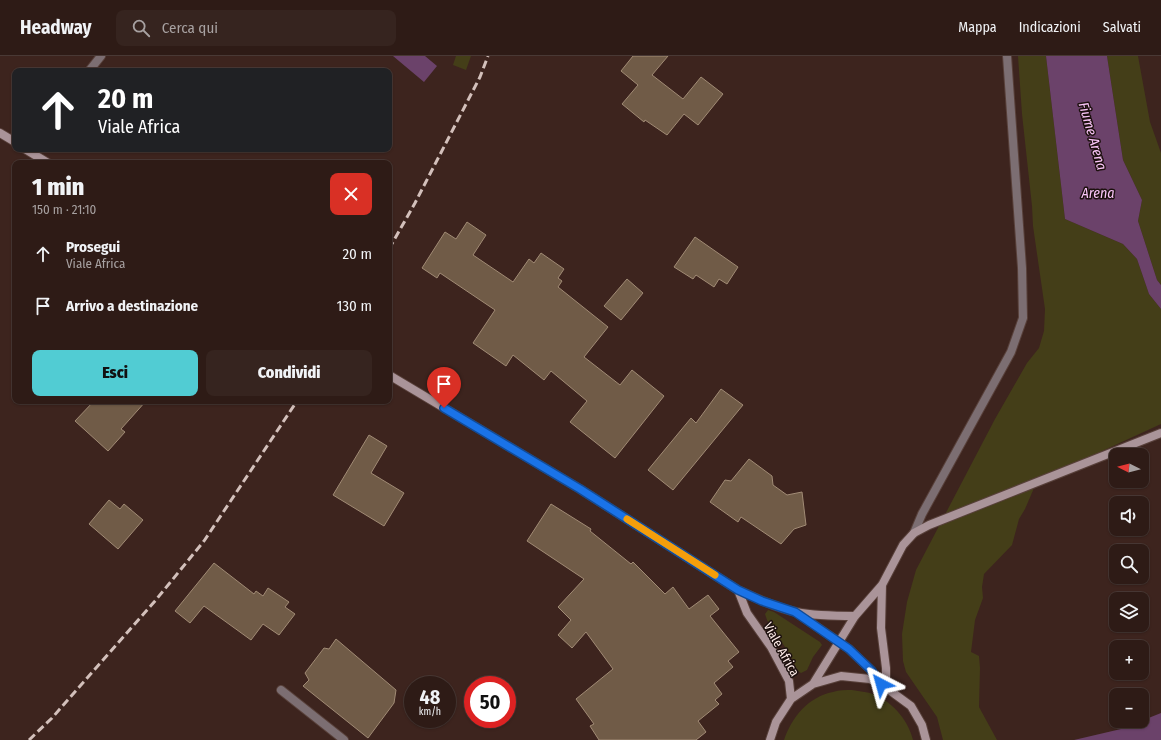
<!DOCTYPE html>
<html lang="it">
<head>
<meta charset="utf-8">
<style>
  :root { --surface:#2e1b16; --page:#36241f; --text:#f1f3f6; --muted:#a7a1a1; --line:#493935; --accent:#51ccd3 }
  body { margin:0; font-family:"Fira Sans Condensed",sans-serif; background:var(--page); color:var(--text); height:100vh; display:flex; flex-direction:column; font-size:15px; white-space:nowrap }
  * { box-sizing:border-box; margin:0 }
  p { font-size:13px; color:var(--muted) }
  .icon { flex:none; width:22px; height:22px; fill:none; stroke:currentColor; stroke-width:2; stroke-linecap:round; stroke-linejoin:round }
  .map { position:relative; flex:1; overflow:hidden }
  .drawer { position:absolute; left:12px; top:104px; width:380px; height:244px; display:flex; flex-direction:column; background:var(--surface); border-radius:8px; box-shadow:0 1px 3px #0004,0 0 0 1px var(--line) }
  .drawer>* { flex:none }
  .banner { position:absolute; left:12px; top:12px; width:380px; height:84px; border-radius:8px; box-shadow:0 1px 3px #0004,0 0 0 1px var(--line); background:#202124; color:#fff; overflow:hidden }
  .needle { width:26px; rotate:276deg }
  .controls { position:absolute; left:1109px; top:392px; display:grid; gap:8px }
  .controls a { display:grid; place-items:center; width:40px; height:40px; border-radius:8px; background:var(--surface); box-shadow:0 1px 3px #0004,0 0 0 1px var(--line); font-size:20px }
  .speed { position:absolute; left:404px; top:620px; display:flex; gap:8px; font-size:20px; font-weight:700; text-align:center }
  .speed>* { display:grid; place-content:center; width:52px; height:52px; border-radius:50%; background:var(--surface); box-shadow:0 1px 3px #0004,0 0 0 1px var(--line); line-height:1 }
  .speed small { font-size:10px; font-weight:400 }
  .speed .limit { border:6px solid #d22; background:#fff; color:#111 }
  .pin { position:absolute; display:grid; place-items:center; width:34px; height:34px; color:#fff; margin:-41px -17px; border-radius:50% 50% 50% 0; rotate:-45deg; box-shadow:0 0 4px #0007 }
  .pin .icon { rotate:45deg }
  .me { position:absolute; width:44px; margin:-22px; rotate:321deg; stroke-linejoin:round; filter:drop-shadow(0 0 3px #0008) }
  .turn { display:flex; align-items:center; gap:14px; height:84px; padding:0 20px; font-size:18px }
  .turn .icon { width:52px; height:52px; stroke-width:2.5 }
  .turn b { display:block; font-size:28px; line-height:34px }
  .round { display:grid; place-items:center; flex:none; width:42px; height:42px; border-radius:8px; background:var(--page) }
  .headline { display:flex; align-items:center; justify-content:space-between; height:68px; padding:0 20px }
  h1 { font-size:24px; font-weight:800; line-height:30px }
  .primary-button { display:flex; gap:8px; margin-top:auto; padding:8px 20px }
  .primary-button a { flex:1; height:46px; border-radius:8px; background:var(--accent); color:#111; font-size:16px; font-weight:800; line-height:46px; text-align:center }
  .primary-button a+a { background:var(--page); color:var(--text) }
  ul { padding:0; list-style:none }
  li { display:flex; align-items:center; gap:12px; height:52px; padding:0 20px }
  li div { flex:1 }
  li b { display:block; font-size:15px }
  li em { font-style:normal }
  header { display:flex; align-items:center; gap:24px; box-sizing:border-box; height:56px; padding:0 20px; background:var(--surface); border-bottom:1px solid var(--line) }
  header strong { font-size:19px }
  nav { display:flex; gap:22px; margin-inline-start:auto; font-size:14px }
  .search { width:280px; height:36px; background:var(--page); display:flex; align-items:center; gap:10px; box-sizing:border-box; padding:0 14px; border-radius:8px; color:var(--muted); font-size:15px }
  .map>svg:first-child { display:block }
</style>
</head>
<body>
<header>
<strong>Headway</strong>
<div class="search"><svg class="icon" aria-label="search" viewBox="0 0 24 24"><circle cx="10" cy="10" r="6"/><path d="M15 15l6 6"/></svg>Cerca qui</div>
<nav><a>Mappa</a><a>Indicazioni</a><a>Salvati</a></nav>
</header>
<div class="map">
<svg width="1161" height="684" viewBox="0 0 1161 684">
  <rect width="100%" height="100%" fill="#3d241e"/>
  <path fill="#443e18" d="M 456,0 L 471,0 L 466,14 L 453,9 Z
    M 1018,0 L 1046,0 L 1065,163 L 1123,188 L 1137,203 L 1149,238 L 1161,253 L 1161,368 L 1037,425 L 1025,453 L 1019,463 L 1012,489 L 984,518 L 982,531 L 983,542 L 975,564 L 971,596 L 979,600 L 980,612 L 979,651 L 997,684 L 943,684 L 937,661 L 906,616 L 903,605 L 902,578 L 907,546 L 916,514 L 995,363 L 1027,307 L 1039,292 L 1044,275 L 1045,253 L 1033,170 L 1032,150 L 1022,58 Z
    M 1107,0 L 1138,0 L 1150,66 L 1161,97 L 1161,229 L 1157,224 L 1138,165 L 1142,144 L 1123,104 Z
    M 768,554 L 774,556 L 820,586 L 822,589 L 813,601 L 807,614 L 801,617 C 796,614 794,606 791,601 C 784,586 769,574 765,558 Z
    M 852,634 C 858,635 865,636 870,637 C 891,644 908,663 913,684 L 784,684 C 792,661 808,641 833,636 C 839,634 846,634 852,634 Z"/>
  <path fill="#6b426a" d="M 393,0 L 425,0 L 437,10 L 424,26 Z
    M 1046,0 L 1107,0 L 1123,104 L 1142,144 L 1138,165 L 1157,224 L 1161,229 L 1161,253 L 1149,238 L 1137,203 L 1123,188 L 1065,163 Z
    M 1161,657 L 1161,684 L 1074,684 L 1121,673 Z"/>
  <path fill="#705b47" stroke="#a18b75" d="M 633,0 L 668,0 L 652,19 L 683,43 L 701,21 L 723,38 L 698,69 L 684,58 L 667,79 L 645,64 L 644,66 L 622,48 L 638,29 L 621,15 Z
    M 467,166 L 486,179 L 473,199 L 513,226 L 529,203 L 534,207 L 541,197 L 564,213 L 558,222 L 562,225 L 558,231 L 608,271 L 584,301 L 620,329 L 632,314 L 664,340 L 615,402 L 570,366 L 587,345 L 551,315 L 544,324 L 513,299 L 506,310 L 473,287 L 495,254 L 440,217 L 437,222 L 422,212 L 445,176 L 456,183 Z
    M 695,181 L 738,211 L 727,228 L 719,223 L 714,231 L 696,219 L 693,223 L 674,211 Z
    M 627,223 L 643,237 L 621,264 L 604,250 Z
    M 721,333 L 743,349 L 673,434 L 648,414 L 691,362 L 696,367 Z
    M 94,345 L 146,345 L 121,373 L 125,376 L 108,395 L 75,365 Z
    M 369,379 L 387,390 L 371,417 L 404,437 L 384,470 L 333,439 Z
    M 749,403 L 772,420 L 773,429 L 787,439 L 802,436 L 806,469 L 794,473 L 781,488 L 741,461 L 738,466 L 710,446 L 725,424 L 731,425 Z
    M 109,444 L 120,453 L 124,448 L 143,464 L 118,493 L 89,468 Z
    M 551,448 L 591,473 L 590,475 L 631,508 L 633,506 L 665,538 L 673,531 L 689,553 L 708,539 L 719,553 L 710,560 L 739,596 L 728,605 L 733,611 L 714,627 L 722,638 L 715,644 L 719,648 L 698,665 L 706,676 L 696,684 L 599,684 L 590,670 L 594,668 L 576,643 L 613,613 L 586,576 L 572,592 L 558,579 L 571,564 L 558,551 L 584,523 L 527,485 Z
    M 214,507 L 254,538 L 256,535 L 263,540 L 268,532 L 289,546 L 285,551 L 295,558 L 279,579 L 263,568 L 251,584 L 204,550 L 190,567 L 175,555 Z
    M 336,583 L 396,634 L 394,647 L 368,682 L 303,630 L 309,624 L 305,617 L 324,592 L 329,593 Z"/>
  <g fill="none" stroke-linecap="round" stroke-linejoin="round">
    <defs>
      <path id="minor" d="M 89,15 L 101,0
        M 914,477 L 922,458 L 1011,296 L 1023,262 L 1022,212 L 1007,0
        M 281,634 L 344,684"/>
      <path id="secondary" d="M 0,77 L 15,86
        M 25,93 L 48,107
        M 389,319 L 580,433 L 738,534 C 756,542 776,552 796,556 C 816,560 836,560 855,560
        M 882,529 L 881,572 L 886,612 L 886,631
        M 738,534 L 747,557 L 771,591 L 789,625 L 791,643
        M 797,557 L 849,593 L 871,614 L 881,627
        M 813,628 L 855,560 L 882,529 L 903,489 L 914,477 L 929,469 L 1161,377
        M 770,684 L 776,666 L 791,643 L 813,628 L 841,620 L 870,623 L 881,628 L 911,650 L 922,669 L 926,684"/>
    </defs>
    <use href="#minor" stroke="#58403a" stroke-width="10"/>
    <use href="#secondary" stroke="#58403a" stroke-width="10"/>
    <use href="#minor" stroke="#7c6e72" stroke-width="8"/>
    <use href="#secondary" stroke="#aa9499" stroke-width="8"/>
    <path stroke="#d3c0bb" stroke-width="3" stroke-dasharray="8 4" stroke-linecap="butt" d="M 389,193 L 415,147 L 480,21 L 488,0
      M 29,684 L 52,662 L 155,545 L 204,485 L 297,345"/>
  </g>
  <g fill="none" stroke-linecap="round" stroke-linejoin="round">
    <defs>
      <path id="route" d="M 444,352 L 580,433 L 738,534 L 762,545 L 795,556 L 849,593 L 871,614 L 881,628"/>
    </defs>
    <use href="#route" stroke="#114b97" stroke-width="10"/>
    <use href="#route" stroke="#1a73e8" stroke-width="7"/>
    <path stroke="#f59e0b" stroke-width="7" d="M 627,463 L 715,519"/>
  </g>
  <g text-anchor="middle" stroke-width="3" stroke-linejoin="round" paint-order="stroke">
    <g font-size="13" fill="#feece8" stroke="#1c100e">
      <text transform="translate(782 593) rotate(61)" y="5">Viale Africa</text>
    </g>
    <g font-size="14" font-style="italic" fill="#fbc6f9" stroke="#1c100e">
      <text transform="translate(1093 80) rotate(74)" y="5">Fiume Arena</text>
      <text x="1098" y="142">Arena</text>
    </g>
  </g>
</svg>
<div class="controls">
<a><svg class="needle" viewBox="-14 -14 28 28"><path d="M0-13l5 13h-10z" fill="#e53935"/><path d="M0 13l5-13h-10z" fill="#a7a1a1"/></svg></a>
<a><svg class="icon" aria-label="sound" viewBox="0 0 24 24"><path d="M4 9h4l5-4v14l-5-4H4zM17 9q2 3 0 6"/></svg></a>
<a><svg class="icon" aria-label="search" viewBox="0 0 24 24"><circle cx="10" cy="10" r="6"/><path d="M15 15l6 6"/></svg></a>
<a><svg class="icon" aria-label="layers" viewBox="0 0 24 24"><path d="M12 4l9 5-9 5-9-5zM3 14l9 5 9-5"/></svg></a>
<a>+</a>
<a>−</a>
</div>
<div class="speed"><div>48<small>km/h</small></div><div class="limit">50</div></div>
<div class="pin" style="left:444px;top:352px;background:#d93025"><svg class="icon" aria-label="arrive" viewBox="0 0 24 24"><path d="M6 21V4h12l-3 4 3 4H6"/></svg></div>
<svg class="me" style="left:881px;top:628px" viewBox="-20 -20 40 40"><path d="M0-17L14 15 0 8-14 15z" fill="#1a73e8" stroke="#fff" stroke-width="4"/></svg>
<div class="banner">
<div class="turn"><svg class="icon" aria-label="ahead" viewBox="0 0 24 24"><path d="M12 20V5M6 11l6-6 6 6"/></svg><div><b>20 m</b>Viale Africa</div></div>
</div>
<section class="drawer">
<div class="headline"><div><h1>1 min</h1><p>150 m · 21:10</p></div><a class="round" style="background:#d93025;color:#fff"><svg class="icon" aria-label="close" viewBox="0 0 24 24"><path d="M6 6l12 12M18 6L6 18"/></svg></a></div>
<ul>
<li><svg class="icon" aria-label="ahead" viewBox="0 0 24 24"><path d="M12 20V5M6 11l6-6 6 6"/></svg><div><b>Prosegui</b><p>Viale Africa</p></div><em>20 m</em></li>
<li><svg class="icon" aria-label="arrive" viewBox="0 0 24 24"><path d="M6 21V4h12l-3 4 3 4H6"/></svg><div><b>Arrivo a destinazione</b></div><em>130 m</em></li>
</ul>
<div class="primary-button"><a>Esci</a><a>Condividi</a></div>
</section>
</div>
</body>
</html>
